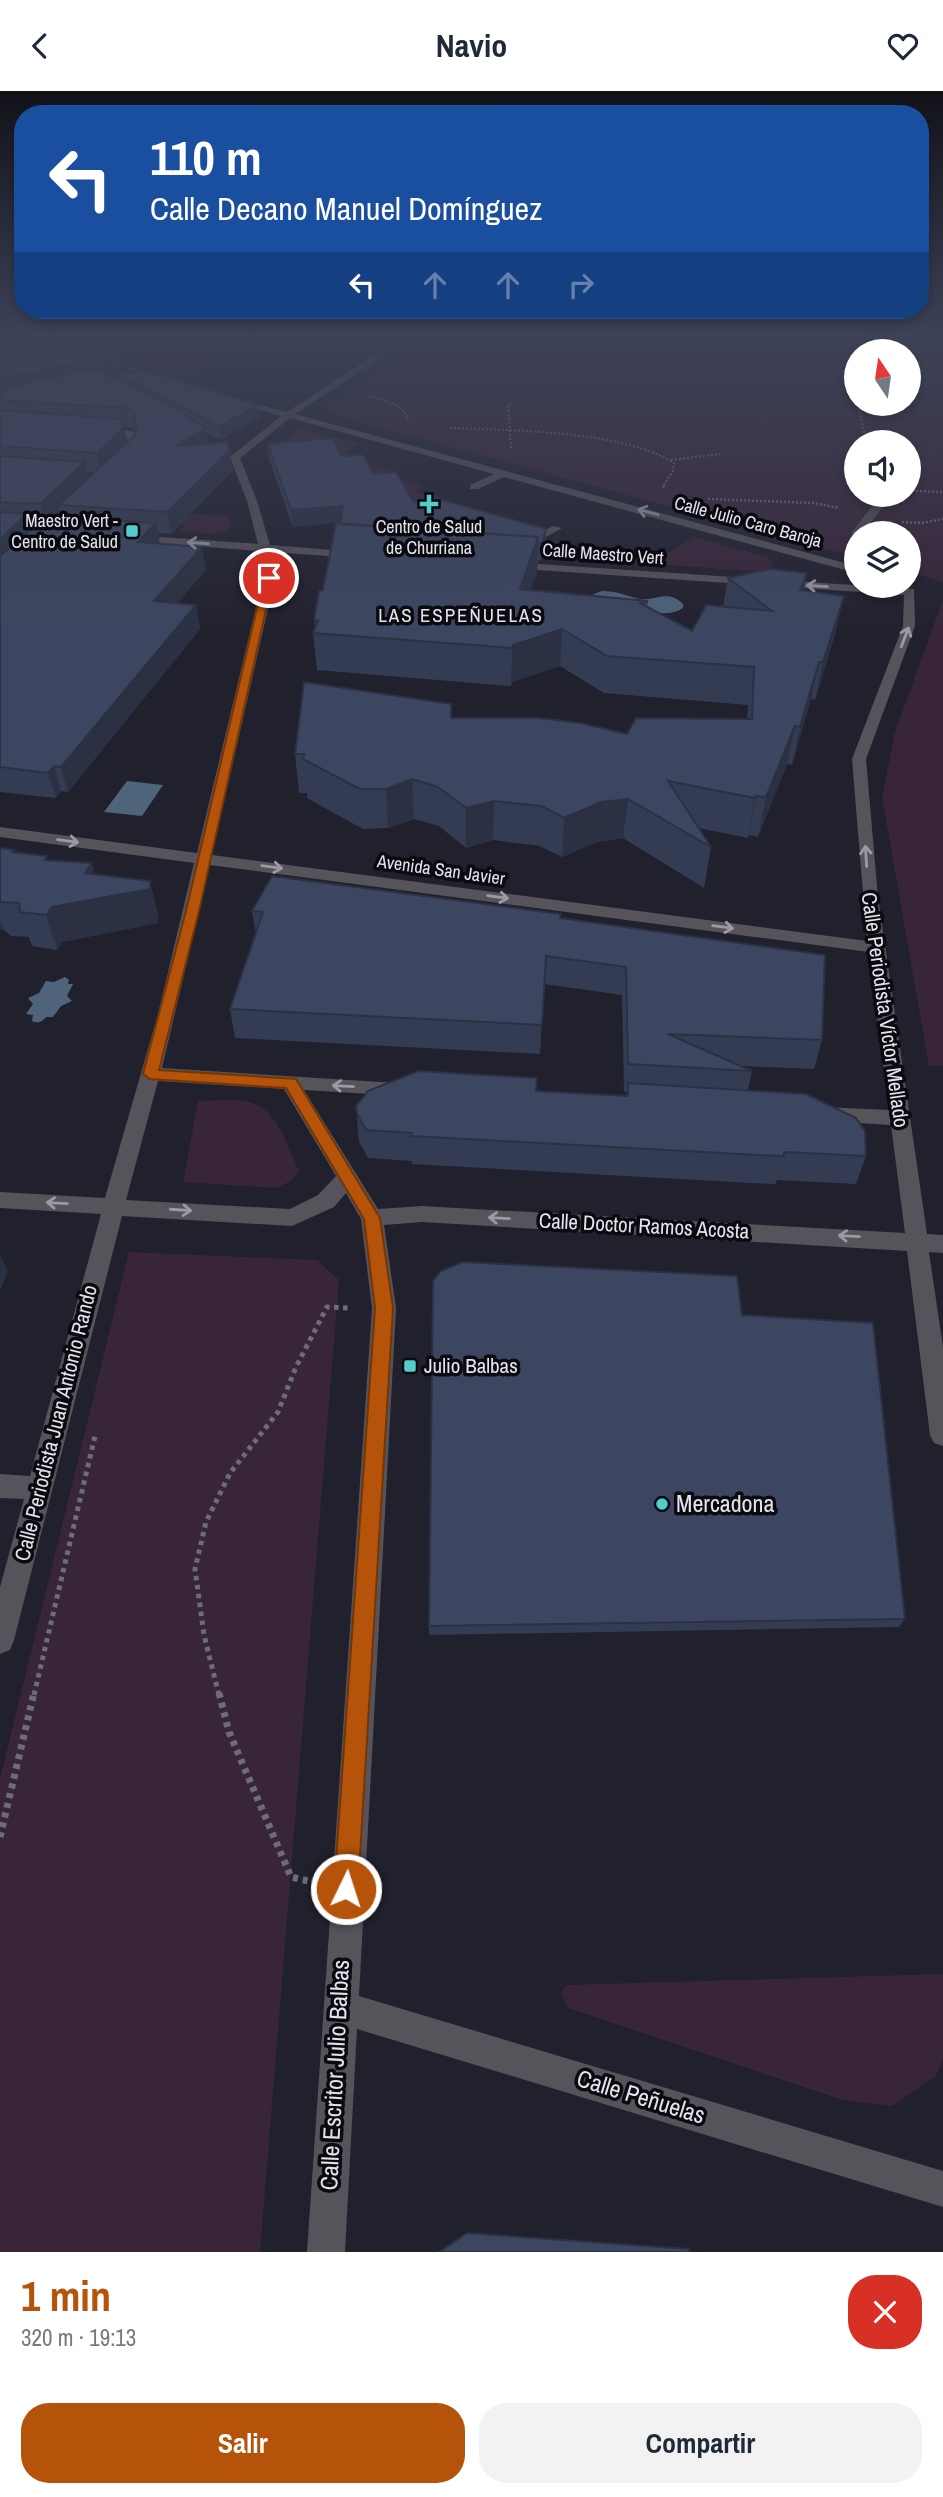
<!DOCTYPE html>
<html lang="es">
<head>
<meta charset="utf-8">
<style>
  :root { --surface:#fff; --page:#f2f2f3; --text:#1f2937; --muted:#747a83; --accent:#b45309 }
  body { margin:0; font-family:"Archivo Narrow",sans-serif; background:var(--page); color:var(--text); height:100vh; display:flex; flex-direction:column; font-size:26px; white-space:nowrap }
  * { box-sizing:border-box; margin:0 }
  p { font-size:23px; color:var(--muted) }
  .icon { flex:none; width:38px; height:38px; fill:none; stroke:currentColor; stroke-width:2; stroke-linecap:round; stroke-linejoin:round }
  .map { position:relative; height:2161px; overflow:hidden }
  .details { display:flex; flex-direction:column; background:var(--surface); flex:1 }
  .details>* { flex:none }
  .hud { position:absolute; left:14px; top:14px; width:915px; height:214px; border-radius:28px; box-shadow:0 4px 10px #0003; background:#1a4fa0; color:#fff; overflow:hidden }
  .needle { width:46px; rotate:347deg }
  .controls { position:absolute; left:844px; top:248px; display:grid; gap:14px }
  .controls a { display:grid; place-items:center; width:77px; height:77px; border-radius:50%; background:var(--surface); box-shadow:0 4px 10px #0003; font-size:35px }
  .pin { position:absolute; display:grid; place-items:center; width:60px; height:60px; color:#fff; margin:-30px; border:4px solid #fff; border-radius:50%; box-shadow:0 2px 7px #0007 }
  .me { position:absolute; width:77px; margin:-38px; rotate:4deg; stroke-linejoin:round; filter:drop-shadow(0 0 5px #0008) }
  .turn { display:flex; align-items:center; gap:24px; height:147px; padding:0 21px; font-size:32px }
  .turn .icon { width:91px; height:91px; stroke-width:2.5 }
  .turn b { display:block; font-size:49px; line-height:60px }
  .lanes { display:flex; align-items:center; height:66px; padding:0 21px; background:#0003; justify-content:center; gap:35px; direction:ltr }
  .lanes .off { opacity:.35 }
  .round { display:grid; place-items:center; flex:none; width:74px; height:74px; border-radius:28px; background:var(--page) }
  .head { display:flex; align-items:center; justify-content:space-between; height:119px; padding:0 21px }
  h1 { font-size:42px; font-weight:700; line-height:52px; color:var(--accent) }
  .primary-button { display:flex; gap:14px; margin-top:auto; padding:14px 21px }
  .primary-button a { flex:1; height:80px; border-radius:28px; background:var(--accent); color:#fff; font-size:28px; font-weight:700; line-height:80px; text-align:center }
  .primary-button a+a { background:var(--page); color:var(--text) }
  header { display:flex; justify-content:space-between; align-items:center; height:91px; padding:0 21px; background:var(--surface); font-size:32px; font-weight:700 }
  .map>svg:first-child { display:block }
</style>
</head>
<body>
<header><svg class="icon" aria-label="back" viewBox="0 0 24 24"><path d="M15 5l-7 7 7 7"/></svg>Navio<svg class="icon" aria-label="heart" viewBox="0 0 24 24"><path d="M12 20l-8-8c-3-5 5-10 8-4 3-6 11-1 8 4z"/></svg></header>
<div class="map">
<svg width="943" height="2161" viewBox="0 0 943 2161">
  <rect width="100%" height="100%" fill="#21202d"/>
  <path fill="#392538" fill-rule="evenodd" d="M 206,244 L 281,245 L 262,247 L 181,289 L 137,277 L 133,257 L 147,250 Z
    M 437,244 L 943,244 L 943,491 L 908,480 L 908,443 L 856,443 L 856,466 L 329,323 L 328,314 L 390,277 ZM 856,261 L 908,261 L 908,313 L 856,313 ZM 856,352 L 908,352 L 908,404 L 856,404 Z
    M 300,338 L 361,353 L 347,359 L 350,368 L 389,379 L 382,383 L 424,395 L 414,400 L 443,409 L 431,414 L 343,422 L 334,363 L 269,368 L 273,357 Z
    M 157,421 L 229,425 L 231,436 C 218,447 196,441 180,440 L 185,433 L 160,431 Z
    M 694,446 L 767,466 L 773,475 L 769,479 L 757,480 L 531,465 L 546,456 L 540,453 L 551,448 L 608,466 L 618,460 C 658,471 660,467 694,446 Z
    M 943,509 L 943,975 L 929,975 L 882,706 L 895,641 Z
    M 198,1010 C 214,1010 232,1008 248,1011 C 277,1016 288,1056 299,1080 L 291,1090 L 276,1097 L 183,1091 Z
    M 129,1161 L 317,1169 L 339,1189 L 260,2161 L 0,2161 L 0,1688 Z
    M 943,1883 L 943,1969 L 935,1986 L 892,2015 L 843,2009 L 568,1917 L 561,1903 L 567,1894 Z"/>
  <path fill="#4e647b" d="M 602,500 C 618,500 626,505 640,508 C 657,510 667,498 683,513 L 683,517 C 662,532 612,511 589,505 Z
    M 127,690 L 163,694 L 142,725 L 104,721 Z
    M 65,886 L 69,889 L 68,893 L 73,893 L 67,905 L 72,910 L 61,915 L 53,926 L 46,926 C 42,931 38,933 32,930 L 33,924 L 26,923 L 33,913 L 28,907 L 39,902 L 46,890 L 54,891 Z"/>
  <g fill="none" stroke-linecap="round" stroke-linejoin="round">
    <path stroke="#6d6d78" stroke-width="2" stroke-dasharray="2 2" stroke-linecap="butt" d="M 115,273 L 150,283
      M 369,305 L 399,315 L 409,327
      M 861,313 L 859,319 L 867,352
      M 450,337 C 509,339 625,340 674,372 L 673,380 L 663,395
      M 511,357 L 508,314 L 513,312
      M 671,369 L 720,363"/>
    <path stroke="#6d6d78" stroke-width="2.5" stroke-dasharray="2 2" stroke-linecap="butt" d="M 663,397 L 664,394
      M 916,400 L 943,401
      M 708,408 L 814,412 L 839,417
      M 902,431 L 922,432 L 943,428
      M 908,450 L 908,470"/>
    <path stroke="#6d6d78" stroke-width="5" stroke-dasharray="4.5 4.5" stroke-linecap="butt" d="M 34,1604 L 95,1345
      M 219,1604 L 204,1544 L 195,1478 L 206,1431 L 230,1382 L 278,1321 L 296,1276 L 327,1216 L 348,1217"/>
    <path stroke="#6d6d78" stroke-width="7" stroke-dasharray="5 5" stroke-linecap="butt" d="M 219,1602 L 229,1641 L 291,1786 L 308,1790
      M 0,1746 L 34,1602"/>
    <path fill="#56535a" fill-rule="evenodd" d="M 405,244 L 415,244 L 295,323 L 856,475 L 856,482 L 504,386 L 478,398 L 470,398 L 470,394 L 494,383 L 290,327 L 240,367 L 257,410 L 270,454 L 357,461 L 363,464 L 357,467 L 271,461 L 275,487 L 212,764 L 867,850 L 852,668 L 903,535 L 904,504 L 508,477 L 502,474 L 508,471 L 914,498 L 915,535 L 866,668 L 878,806 L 927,1143 L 943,1144 L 943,1162 L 929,1161 L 943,1256 L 943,1355 L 934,1352 L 930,1344 L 907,1160 L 422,1131 L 384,1134 L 396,1217 L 359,1905 L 943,2080 L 943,2116 L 357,1938 L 345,2161 L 307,2161 L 372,1217 L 361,1128 L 346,1102 L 334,1116 L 292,1135 L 122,1125 L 14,1549 L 10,1559 L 0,1563 L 0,1496 L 24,1408 L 0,1407 L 0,1383 L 30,1385 L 101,1123 L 0,1117 L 0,1101 L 105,1107 L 158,923 L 194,772 L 0,746 L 0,736 L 197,762 L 263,487 L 259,460 L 131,450 L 125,447 L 131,444 L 258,453 L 247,410 L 230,366 L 281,325 L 227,310 L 227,306 L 287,321 ZM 210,774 L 869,861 L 889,1019 L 822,1016 L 815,1018 L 812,1023 L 815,1028 L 822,1030 L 891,1034 L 905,1142 L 422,1115 L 378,1118 L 304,999 L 405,1005 L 412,1003 L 415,998 L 412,993 L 162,977 ZM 158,990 L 284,998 L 336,1085 L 318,1104 L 290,1118 L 126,1109 Z
      M 98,337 L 133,340 L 141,358 L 127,372 L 121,372 L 121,368 L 131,358 L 126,345 L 95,342 L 95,338 Z
      M 881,404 L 892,404 L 862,443 L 852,445 L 852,441 Z
      M 553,435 L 562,437 L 539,450 L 529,448 Z"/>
  </g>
  <path fill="#343c53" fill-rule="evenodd" d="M 0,244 L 175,244 L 109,263 L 120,282 L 259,327 L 221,349 L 207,342 L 208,352 L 233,379 L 171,443 L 158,442 L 160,453 L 206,479 L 177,512 L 196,514 L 200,538 L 68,701 L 61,700 L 56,707 L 0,701 ZM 110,284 L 118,284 L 119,289 ZM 124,336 L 130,336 L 137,341 L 127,351 ZM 88,381 L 94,382 L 89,387 ZM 60,420 L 62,426 L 55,425 Z
    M 268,353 L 341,365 L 373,383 L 414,412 L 546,438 L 546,455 L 541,469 L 538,469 L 537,481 L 531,499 L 648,510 L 647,516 L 692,540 L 723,516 L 728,487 L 803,500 L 836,540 L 815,609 L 811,608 L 792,674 L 787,673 L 758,746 L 749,744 L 748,747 L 699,737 L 711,756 L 704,797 L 623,747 L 597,751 L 562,766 L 540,755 L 493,749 L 466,757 L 439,735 L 414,728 L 388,737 L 363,738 L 307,707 L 307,702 L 299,702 L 295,663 L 451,627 L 627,643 L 747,628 L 748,614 L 604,602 L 560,575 L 512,591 L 511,595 L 317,579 L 313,542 L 315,537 L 314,528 L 323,499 L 340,431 L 293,436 L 269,368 Z
    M 0,757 L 48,769 L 95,784 L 158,824 L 158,832 L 62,851 L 57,859 L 32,855 L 29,846 L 11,845 L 3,838 L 0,839 Z
    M 252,820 L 560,827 L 822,949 L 814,978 L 741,975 L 752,980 L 748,999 L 866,1065 L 856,1093 L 777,1089 L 776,1093 L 751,1092 L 412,1073 L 412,1070 L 368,1067 L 359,1051 L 356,1015 L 536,1000 L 626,1005 L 627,1001 L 624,1001 L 622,904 L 544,893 L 540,963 L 235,947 L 230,918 L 256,843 Z
    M 742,1224 L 905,1528 L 899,1536 L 429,1544 L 429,1535 Z"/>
  <path fill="#2b3143" d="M 108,244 L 175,244 L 96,266 L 75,253 Z
    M 117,265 L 120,283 L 117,282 L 118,284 L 101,285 L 98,267 Z
    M 80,271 L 84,289 L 0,309 L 0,290 L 4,287 Z
    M 257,314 L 259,327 L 221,349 L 219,336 Z
    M 124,336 L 128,356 L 101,382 L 97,362 Z
    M 206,337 L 209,357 L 175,355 Z
    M 230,359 L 233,379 L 171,443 L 167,421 Z
    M 85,371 L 90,392 L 59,414 L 60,420 L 45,434 L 40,413 Z
    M 343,415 L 344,431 L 293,436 L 291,419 Z
    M 27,423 L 33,445 L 0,476 L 0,448 Z
    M 156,432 L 160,455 L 138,451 Z
    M 546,438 L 546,455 L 541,469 L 542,452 Z
    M 538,446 L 537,481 L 519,533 L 520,498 Z
    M 202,456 L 206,479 L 158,534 L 154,510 Z
    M 807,482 L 800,517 L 800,499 Z
    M 844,505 L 836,540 L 815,609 L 823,571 Z
    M 196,514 L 200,538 L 68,701 L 61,676 Z
    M 562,538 L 560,575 L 512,591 L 511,595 L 512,557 L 513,554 Z
    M 819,571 L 811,608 L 792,674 L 800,636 Z
    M 795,635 L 787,673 L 758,746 L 766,706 Z
    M 54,675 L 61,700 L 56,707 L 48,682 Z
    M 412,688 L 414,728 L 388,737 L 386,698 Z
    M 756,705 L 749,744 L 748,747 L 755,707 Z
    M 628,708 L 623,747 L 597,751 L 562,766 L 564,727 L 601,711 Z
    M 494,710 L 493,749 L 466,757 L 466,717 Z
    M 92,772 L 101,806 L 150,790 L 158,824 L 158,832 L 62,851 L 57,859 L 46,824 L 52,816 L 85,782 Z
    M 0,828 L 3,838 L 0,839 Z
    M 0,1164 L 8,1180 L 0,1200 Z"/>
  <path fill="#3d4660" stroke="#2b3143" stroke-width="2" d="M 0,244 L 20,244 L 80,271 L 4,287 L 0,290 Z
    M 44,244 L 108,244 L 75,253 L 117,265 L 98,267 Z
    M 95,277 L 172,316 L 206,337 L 175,355 L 227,351 L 230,359 L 167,421 L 59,414 L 137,342 L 134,322 L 127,317 L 0,309 L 0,301 L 12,295 Z
    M 117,282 L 158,283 L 257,314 L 219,336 Z
    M 0,319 L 120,328 L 124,336 L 97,362 L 0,355 Z
    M 333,347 L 341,365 L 363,364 L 373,383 L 396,381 L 414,412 L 428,405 L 546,438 L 542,452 L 538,452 L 538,446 L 340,433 L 343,415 L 291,419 L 268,353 Z
    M 0,365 L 85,371 L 40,413 L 0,411 Z
    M 0,421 L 27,423 L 0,448 Z
    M 47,425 L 156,432 L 138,451 L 202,456 L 154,510 L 196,514 L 61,676 L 54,675 L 48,682 L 0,676 L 0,465 Z
    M 336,432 L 538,446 L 520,498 L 648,510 L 640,512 L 692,540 L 706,514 L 772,520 L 728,487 L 770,478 L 807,482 L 800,499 L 844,505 L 823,571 L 819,571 L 800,636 L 795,635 L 766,706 L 756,705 L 755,707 L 668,690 L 711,756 L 628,708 L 601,711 L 564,727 L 542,715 L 494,710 L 466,717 L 438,696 L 412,688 L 386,698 L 360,698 L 303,668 L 304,663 L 295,663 L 304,591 L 451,613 L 451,627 L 539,627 L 581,632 L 627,643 L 636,627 L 752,628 L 754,576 L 607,565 L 562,538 L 513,554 L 512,557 L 313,542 L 318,530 L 314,528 L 319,500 L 323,499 Z
    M 0,757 L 14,759 L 12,761 L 47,765 L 45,769 L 92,772 L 85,782 L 150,790 L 150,798 L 52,816 L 46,824 L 20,821 L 19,812 L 0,811 Z
    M 272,785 L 561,823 L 560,827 L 825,864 L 822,949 L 668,943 L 752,980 L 628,973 L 626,876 L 546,865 L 542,934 L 230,918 L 263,821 L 252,820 Z
    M 418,980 L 537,987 L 536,1000 L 628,1005 L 628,992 L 806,1003 L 856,1027 L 865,1040 L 866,1065 L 784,1061 L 784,1065 L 758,1064 L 411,1045 L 412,1042 L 366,1039 L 357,1023 L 356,1015 L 368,1000 Z
    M 463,1171 L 737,1185 L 742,1224 L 873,1232 L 905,1528 L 429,1535 L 433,1190 L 441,1180 Z
    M 467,2142 L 689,2158 L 689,2161 L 439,2161 Z"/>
  <defs><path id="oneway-shaft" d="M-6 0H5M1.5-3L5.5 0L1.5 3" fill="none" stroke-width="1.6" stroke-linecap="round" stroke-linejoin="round" transform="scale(1.75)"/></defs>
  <g stroke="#9c9ba3">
    <use href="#oneway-shaft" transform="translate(648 421) rotate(-165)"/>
    <use href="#oneway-shaft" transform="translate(198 452) rotate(-176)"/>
    <use href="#oneway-shaft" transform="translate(817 495) rotate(-176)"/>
    <use href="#oneway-shaft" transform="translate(905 546) rotate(-69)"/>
    <use href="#oneway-shaft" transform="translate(68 750) rotate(7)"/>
    <use href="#oneway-shaft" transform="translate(866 765) rotate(-94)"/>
    <use href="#oneway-shaft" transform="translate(272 776) rotate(8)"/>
    <use href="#oneway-shaft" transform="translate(498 806) rotate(8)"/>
    <use href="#oneway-shaft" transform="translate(723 836) rotate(8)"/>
    <use href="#oneway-shaft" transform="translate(343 995) rotate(-177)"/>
    <use href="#oneway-shaft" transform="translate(57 1112) rotate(-177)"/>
    <use href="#oneway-shaft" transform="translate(181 1119) rotate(4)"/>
    <use href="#oneway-shaft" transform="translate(499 1127) rotate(-177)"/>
    <use href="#oneway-shaft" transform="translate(849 1145) rotate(-177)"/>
  </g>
  <linearGradient id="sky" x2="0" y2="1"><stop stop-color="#121219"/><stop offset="0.45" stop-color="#3d4257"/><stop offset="1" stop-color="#3d4257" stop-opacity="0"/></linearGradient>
  <rect width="943" height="547" fill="url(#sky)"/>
  <path fill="#b45309" stroke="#753606" stroke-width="2" d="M 269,485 L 273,487 L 199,820 L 159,979 L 296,988 L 380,1127 L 393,1217 L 358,1798 L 355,1807 L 346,1810 L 337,1807 L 334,1798 L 375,1217 L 364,1128 L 286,997 L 150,988 L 143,983 L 186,820 L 264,487 Z"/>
  <g fill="#53cdc9" stroke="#0b0a10" stroke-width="2.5">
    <path d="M425.5 402.5h7v7h7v7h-7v7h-7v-7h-7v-7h7z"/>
    <rect x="125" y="433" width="14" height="14" rx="3.5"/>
    <rect x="403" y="1268" width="14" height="14" rx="3.5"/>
    <circle cx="662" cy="1413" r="7"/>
  </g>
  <g text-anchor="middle" stroke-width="7" stroke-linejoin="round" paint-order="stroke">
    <g font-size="18" fill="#e3e3ec" stroke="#0b0a10" text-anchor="end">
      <text x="118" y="436">Maestro Vert -<tspan x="118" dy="21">Centro de Salud</tspan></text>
      <text x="429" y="442" text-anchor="middle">Centro de Salud<tspan x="429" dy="21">de Churriana</tspan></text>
    </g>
    <g font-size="18" fill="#e3e3ec" stroke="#0b0a10">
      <text transform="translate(748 431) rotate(15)" y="6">Calle Julio Caro Baroja</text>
      <text transform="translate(603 463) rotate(4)" y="6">Calle Maestro Vert</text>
      <text transform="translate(441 779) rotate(8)" y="6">Avenida San Javier</text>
    </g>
    <g font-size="19" letter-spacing="2" fill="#e3e3ec" stroke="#0b0a10">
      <text x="461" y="531">LAS ESPEÑUELAS</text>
    </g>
    <g font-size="21" fill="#e3e3ec" stroke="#0b0a10">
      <text transform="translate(885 919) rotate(82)" y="7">Calle Periodista Víctor Mellado</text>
      <text transform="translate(644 1135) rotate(3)" y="7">Calle Doctor Ramos Acosta</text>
      <text transform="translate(56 1332) rotate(-76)" y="7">Calle Periodista Juan Antonio Rando</text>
    </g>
    <g font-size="21" fill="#e3e3ec" stroke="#0b0a10" text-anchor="start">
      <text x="424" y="1282">Julio Balbas</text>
    </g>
    <g font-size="24" fill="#e3e3ec" stroke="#0b0a10" text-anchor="start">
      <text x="676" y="1421">Mercadona</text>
    </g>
    <g font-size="24" fill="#e3e3ec" stroke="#0b0a10">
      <text transform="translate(335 1984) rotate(-87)" y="8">Calle Escritor Julio Balbas</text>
      <text transform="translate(641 2006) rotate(17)" y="8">Calle Peñuelas</text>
    </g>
  </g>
</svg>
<div class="controls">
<a><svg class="needle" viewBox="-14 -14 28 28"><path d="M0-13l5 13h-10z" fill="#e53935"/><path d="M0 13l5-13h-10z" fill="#747a83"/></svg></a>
<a><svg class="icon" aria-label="sound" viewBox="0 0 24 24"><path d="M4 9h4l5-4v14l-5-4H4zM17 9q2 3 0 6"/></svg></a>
<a><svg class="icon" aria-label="layers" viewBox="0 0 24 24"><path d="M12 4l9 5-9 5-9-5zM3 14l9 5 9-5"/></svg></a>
</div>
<div class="pin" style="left:269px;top:487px;background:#d93025"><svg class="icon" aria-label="arrive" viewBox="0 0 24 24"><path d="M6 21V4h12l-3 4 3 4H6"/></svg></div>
<svg class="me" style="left:346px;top:1798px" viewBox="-20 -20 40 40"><circle r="17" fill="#b45309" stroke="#fff" stroke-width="3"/><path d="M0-11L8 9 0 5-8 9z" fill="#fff"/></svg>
<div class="hud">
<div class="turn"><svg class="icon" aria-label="left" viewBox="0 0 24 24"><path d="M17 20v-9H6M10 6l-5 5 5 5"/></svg><div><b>110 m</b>Calle Decano Manuel Domínguez</div></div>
<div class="lanes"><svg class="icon" aria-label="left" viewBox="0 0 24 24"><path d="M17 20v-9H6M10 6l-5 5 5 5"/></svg><svg class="icon off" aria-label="ahead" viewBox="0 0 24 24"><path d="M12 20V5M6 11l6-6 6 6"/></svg><svg class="icon off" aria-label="ahead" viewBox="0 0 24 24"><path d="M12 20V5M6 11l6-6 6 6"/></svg><svg class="icon off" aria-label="right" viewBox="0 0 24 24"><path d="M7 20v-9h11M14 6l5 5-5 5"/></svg></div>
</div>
</div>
<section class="details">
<div class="head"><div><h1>1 min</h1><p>320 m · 19:13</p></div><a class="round" style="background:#d93025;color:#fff"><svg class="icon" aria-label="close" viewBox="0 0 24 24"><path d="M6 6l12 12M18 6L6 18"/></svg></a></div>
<div class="primary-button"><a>Salir</a><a>Compartir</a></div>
</section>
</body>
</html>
